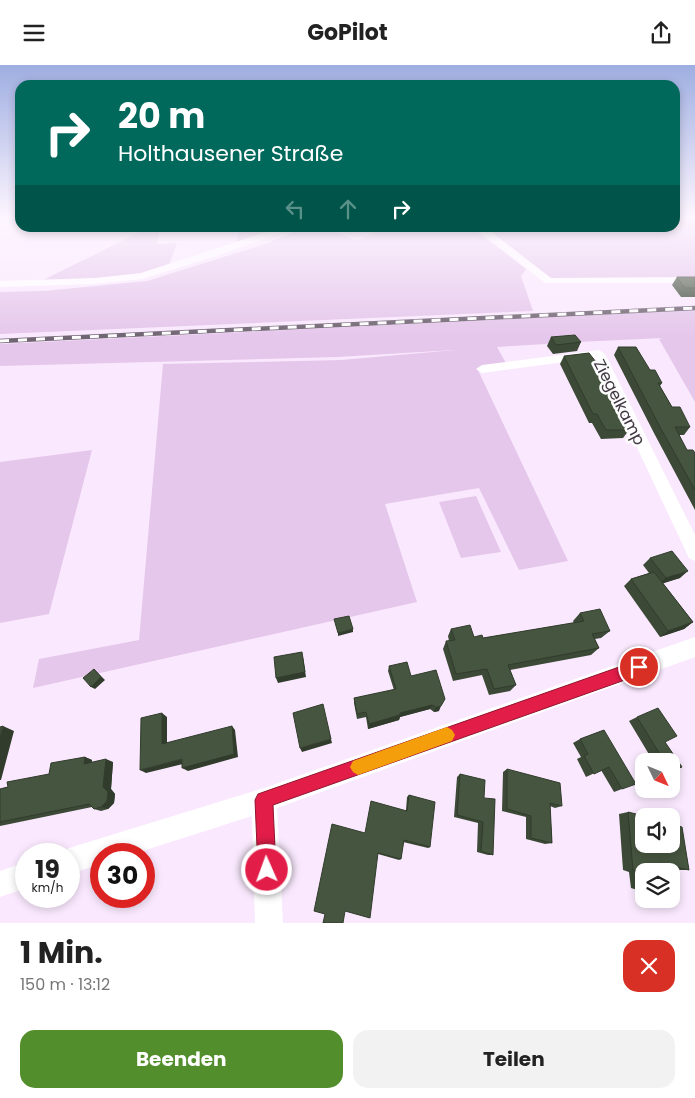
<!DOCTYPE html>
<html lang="de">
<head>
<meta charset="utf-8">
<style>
  :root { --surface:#fff; --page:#f2f2f2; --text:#222; --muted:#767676; --accent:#538e2d }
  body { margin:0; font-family:Poppins,sans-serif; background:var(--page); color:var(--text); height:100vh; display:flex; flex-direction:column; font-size:19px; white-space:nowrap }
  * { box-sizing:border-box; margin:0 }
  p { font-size:16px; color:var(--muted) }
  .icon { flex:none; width:28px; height:28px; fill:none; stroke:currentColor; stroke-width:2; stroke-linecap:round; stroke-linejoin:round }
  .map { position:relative; height:858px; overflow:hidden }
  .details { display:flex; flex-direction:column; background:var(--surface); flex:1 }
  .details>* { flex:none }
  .guide { position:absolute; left:15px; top:15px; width:665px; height:152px; border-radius:15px; box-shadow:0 2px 8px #0003; background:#00695c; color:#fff; overflow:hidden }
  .needle { width:32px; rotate:133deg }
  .buttons { position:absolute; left:635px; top:688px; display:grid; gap:10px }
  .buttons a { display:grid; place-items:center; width:45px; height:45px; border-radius:10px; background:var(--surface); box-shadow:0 2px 8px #0003; font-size:25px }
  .speed { position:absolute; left:15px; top:778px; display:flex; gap:10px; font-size:25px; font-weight:700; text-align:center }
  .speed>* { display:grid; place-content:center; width:65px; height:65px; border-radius:50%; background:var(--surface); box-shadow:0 2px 8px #0003; line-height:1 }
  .speed small { font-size:12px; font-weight:400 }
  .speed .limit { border:8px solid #d22; background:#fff; color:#111 }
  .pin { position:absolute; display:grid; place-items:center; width:42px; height:42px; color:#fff; margin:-21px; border:2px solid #fff; border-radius:50%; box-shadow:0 1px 5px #0007 }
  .me { position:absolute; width:55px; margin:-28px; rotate:358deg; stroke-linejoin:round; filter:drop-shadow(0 0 4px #0008) }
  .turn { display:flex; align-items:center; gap:18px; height:105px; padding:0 20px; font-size:22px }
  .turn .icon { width:65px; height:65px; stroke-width:2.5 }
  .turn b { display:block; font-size:35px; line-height:42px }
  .lanes { display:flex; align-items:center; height:48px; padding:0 20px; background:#0003; justify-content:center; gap:25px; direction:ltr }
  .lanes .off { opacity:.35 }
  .round { display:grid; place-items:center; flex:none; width:52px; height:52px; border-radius:15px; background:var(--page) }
  .headline { display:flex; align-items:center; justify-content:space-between; height:85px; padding:0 20px }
  h1 { font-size:30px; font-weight:700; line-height:38px }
  .primary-button { display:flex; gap:10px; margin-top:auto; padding:10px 20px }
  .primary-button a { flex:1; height:58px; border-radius:15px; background:var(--accent); color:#fff; font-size:20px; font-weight:700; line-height:58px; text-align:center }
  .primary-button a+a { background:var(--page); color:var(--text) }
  header { display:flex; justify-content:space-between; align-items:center; height:65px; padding:0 20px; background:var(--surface); font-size:22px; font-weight:700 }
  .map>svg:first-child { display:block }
</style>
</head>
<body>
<header><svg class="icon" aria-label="menu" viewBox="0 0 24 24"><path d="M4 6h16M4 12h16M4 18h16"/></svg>GoPilot<svg class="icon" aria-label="share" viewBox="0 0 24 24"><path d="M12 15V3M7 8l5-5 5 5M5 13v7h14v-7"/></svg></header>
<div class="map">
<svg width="695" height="858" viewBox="0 0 695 858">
  <rect width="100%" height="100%" fill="#fae9fe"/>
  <path fill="#e5c7eb" d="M 675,151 L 695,151 L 695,214 L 549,216 L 478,163 L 675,162 Z
    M 471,162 L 526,204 L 521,211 L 533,246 L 0,269 L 0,227 L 44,226 L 147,216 L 262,180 L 305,163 L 328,163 L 357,176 L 383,163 Z
    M 148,163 L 170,163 L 160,163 L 157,179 L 177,178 L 168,203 L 142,211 L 37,218 Z
    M 240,163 L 291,163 L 234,182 Z
    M 695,245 L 695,337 L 659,274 L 663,273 L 578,277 L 559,275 L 546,279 L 497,282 L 507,300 L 477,303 L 568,496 L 519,505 L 479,423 L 385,439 L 417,537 L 33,623 L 39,594 L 139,575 L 163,299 L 341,295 L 455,285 L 338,292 L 0,301 L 0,279 Z
    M 92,385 L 49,549 L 0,558 L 0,397 Z
    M 476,431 L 501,487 L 461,493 L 439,437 Z"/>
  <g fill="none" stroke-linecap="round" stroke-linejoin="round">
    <path fill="#fff" fill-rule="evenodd" d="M 281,162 L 295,162 L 226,188 L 142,214 L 95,219 L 0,222 L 0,216 L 95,213 L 141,208 Z
      M 474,162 L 485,162 L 551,213 L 695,212 L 695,218 L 545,218 Z
      M 599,285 L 605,289 L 695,470 L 695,496 L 689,493 L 595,293 L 482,308 L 476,304 L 482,300 Z
      M 695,572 L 695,592 L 277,743 L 283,858 L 255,858 L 252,751 L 133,789 L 101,789 L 101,799 L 69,809 L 69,789 L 59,789 L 69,783 L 264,723 Z
      M 26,797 L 26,823 L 0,832 L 0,806 Z"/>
    <defs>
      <path id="rail" d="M 0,276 L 695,243"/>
    </defs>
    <use href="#rail" stroke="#706572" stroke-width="4.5"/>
    <use href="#rail" stroke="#fdfdfd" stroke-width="3" stroke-dasharray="9" stroke-linecap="butt"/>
  </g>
  <path fill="#3c4936" d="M 677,212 L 695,212 L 695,232 L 681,232 L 672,220 Z
    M 551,272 L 581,277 L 577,286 L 553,289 L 547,281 Z
    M 618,282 L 650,305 L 662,318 L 660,321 L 672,342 L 690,362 L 684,370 L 679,370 L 687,385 L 695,388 L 695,445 L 655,370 L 614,290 Z
    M 564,291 L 608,319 L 607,322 L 627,355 L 625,358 L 629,365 L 623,373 L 601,374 L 592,358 L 589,358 L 560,299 Z
    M 650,493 L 680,513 L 663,518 L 693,557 L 684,564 L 660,572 L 624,521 L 631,514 L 649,508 L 643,500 Z
    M 580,548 L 610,566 L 601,573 L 595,574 L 599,583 L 591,590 L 510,605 L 516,620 L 510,626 L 489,630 L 482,610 L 453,616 L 443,584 L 446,576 L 449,576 L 448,571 L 451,564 L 474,572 L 483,573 L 574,558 L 573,556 Z
    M 389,601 L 411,611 L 439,646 L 434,647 L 430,644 L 400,652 L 399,655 L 368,664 L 366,652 L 357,654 L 354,638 L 354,633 L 394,625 L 388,606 Z
    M 637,652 L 665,677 L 671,696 L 653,696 L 629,656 Z
    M 604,665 L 622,724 L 614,727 L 601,705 L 586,712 L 577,694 L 581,692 L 573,678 L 580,674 Z
    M 85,692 L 92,695 L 92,697 L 113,697 L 111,724 L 115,729 L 114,738 L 108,744 L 101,746 L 94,744 L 92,742 L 0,761 L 0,724 L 49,709 Z
    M 507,704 L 562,741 L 555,743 L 550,741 L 552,778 L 545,779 L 526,774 L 526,752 L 502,746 L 503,707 Z
    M 460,709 L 484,733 L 493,790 L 488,790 L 477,787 L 478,758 L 454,752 L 457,712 Z
    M 409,730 L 430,782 L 428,783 L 403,777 L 401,794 L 399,795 L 378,789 L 345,846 L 323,858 L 406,745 L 407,732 Z
    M 628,747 L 689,805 L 678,805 L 659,801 L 644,806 L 644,827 L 631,823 L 629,807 L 623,805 L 619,749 Z"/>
  <path fill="#313c2c" d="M 688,506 L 680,513 L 658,520 L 666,513 Z
    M 693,557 L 684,564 L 660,572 L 668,566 Z
    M 353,564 L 353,567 L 338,571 L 338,568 Z
    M 303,592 L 306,612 L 278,618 L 276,613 Z
    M 94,604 L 105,615 L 95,624 L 91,622 Z
    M 432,640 L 430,644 L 400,652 L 399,655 L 368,664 L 369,659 L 400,648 Z
    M 441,641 L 439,646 L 434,647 L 436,642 Z
    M 162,648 L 167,652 L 167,683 L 162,679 Z
    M 3,661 L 14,666 L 1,715 L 0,715 L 0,674 Z
    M 232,661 L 235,665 L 238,692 L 188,706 L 182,703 Z
    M 331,674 L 332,678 L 302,687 L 300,683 Z
    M 85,692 L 92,695 L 91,702 L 84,699 Z
    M 106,694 L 113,697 L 111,724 L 115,729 L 114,738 L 108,744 L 101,742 Z
    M 182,694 L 187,698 L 146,708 L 140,705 Z"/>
  <path fill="#46553f" stroke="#313c2c" d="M 677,212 L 695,212 L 695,223 L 685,223 Z
    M 575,270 L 581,277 L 556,280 L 551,272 Z
    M 618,282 L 636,282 L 650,305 L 655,305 L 662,318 L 658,318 L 672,342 L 680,342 L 690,362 L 675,362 L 687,385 L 693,385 L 695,388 L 695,425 L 660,362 Z
    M 589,288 L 599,301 L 608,319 L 605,319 L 627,355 L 625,358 L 629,365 L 606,365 L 597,349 L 593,349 L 564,291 Z
    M 672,486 L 688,506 L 666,513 L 650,493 Z
    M 654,507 L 693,557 L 668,566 L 631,514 Z
    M 600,544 L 610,566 L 592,569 L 599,583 L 508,600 L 516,620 L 494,624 L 487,604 L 456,609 L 446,576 L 455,575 L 451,564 L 470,560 L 474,572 L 482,570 L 483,573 L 584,556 L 580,548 Z
    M 349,551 L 353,564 L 338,568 L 334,554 Z
    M 302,587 L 305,607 L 276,613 L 274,592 Z
    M 407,597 L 411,611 L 436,605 L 445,634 L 441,641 L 436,642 L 432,640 L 400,648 L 400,650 L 369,659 L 366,647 L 357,649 L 354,633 L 396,624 L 389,601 Z
    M 94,604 L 101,612 L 91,622 L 83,613 Z
    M 323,639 L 331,674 L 300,683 L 293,648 Z
    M 658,643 L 677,671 L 665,677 L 682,702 L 671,706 L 671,696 L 664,696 L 637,652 Z
    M 162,648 L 162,679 L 232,661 L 234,689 L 182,703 L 182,694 L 140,705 L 141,653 Z
    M 3,661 L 0,674 L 0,662 Z
    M 604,665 L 636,719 L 622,724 L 609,702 L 594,709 L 584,691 L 588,689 L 580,674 Z
    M 85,692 L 84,699 L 106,694 L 103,722 L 108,727 L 107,736 L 101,742 L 94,744 L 89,739 L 0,757 L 0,724 L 8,722 L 7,717 L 49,709 L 51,698 Z
    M 507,704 L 560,718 L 562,741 L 550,738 L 552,778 L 531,773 L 531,751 L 507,744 Z
    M 460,709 L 485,715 L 484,733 L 495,734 L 493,790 L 481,786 L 483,757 L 457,750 Z
    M 409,730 L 435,737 L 430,782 L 404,775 L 401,794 L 378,788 L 370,853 L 345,846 L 343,858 L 323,858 L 325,849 L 314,846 L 332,759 L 365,768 L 371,736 L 407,746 Z
    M 628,747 L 644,751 L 644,779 L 671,779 L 671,759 L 682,762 L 689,805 L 659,798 L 660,806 L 644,806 L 644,825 L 641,824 L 639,807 L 633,805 Z"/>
  <linearGradient id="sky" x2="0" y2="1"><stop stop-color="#9eaee1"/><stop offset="0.56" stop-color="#fdf5ff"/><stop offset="1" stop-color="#fdf5ff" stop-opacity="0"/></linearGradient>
  <rect width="695" height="271" fill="url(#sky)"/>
  <path fill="#e11d48" stroke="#92132f" d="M 639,595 L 644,597 L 646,602 L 644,608 L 639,610 L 273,740 L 276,805 L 273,812 L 267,815 L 260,812 L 258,805 L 255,735 L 258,729 Z"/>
  <path fill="#f59e0b" d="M 447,662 L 452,665 L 455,670 L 452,676 L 358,710 L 353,707 L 350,702 L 353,696 Z"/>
  <g text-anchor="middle" stroke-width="5" stroke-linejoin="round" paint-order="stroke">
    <g font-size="16" fill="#413842" stroke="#fdfdfd">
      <text transform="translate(620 337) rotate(63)" y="6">Ziegelkamp</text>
    </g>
  </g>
</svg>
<div class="buttons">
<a><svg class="needle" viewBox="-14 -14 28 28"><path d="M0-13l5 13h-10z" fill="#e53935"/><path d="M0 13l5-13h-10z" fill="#767676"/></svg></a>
<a><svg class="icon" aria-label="sound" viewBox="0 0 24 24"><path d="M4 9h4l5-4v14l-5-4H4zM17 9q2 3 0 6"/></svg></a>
<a><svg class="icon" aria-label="layers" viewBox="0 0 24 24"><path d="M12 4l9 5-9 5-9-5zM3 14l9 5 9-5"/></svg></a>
</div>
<div class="speed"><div>19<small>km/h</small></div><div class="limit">30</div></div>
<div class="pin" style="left:639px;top:602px;background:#d93025"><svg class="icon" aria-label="arrive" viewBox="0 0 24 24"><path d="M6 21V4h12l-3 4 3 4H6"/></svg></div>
<svg class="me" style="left:267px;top:805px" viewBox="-20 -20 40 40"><circle r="17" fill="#e11d48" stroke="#fff" stroke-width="3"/><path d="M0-11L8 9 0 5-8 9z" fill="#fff"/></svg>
<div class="guide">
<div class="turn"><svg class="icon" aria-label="right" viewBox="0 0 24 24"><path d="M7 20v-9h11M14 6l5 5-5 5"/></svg><div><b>20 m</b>Holthausener Straße</div></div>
<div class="lanes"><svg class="icon off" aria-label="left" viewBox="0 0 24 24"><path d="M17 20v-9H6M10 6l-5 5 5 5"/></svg><svg class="icon off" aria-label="ahead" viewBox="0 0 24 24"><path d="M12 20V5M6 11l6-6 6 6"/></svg><svg class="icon" aria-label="right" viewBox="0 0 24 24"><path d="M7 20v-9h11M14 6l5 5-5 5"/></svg></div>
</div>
</div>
<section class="details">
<div class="headline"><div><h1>1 Min.</h1><p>150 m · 13:12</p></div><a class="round" style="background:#d93025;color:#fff"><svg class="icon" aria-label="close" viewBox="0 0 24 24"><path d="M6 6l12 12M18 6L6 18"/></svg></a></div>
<div class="primary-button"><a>Beenden</a><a>Teilen</a></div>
</section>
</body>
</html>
